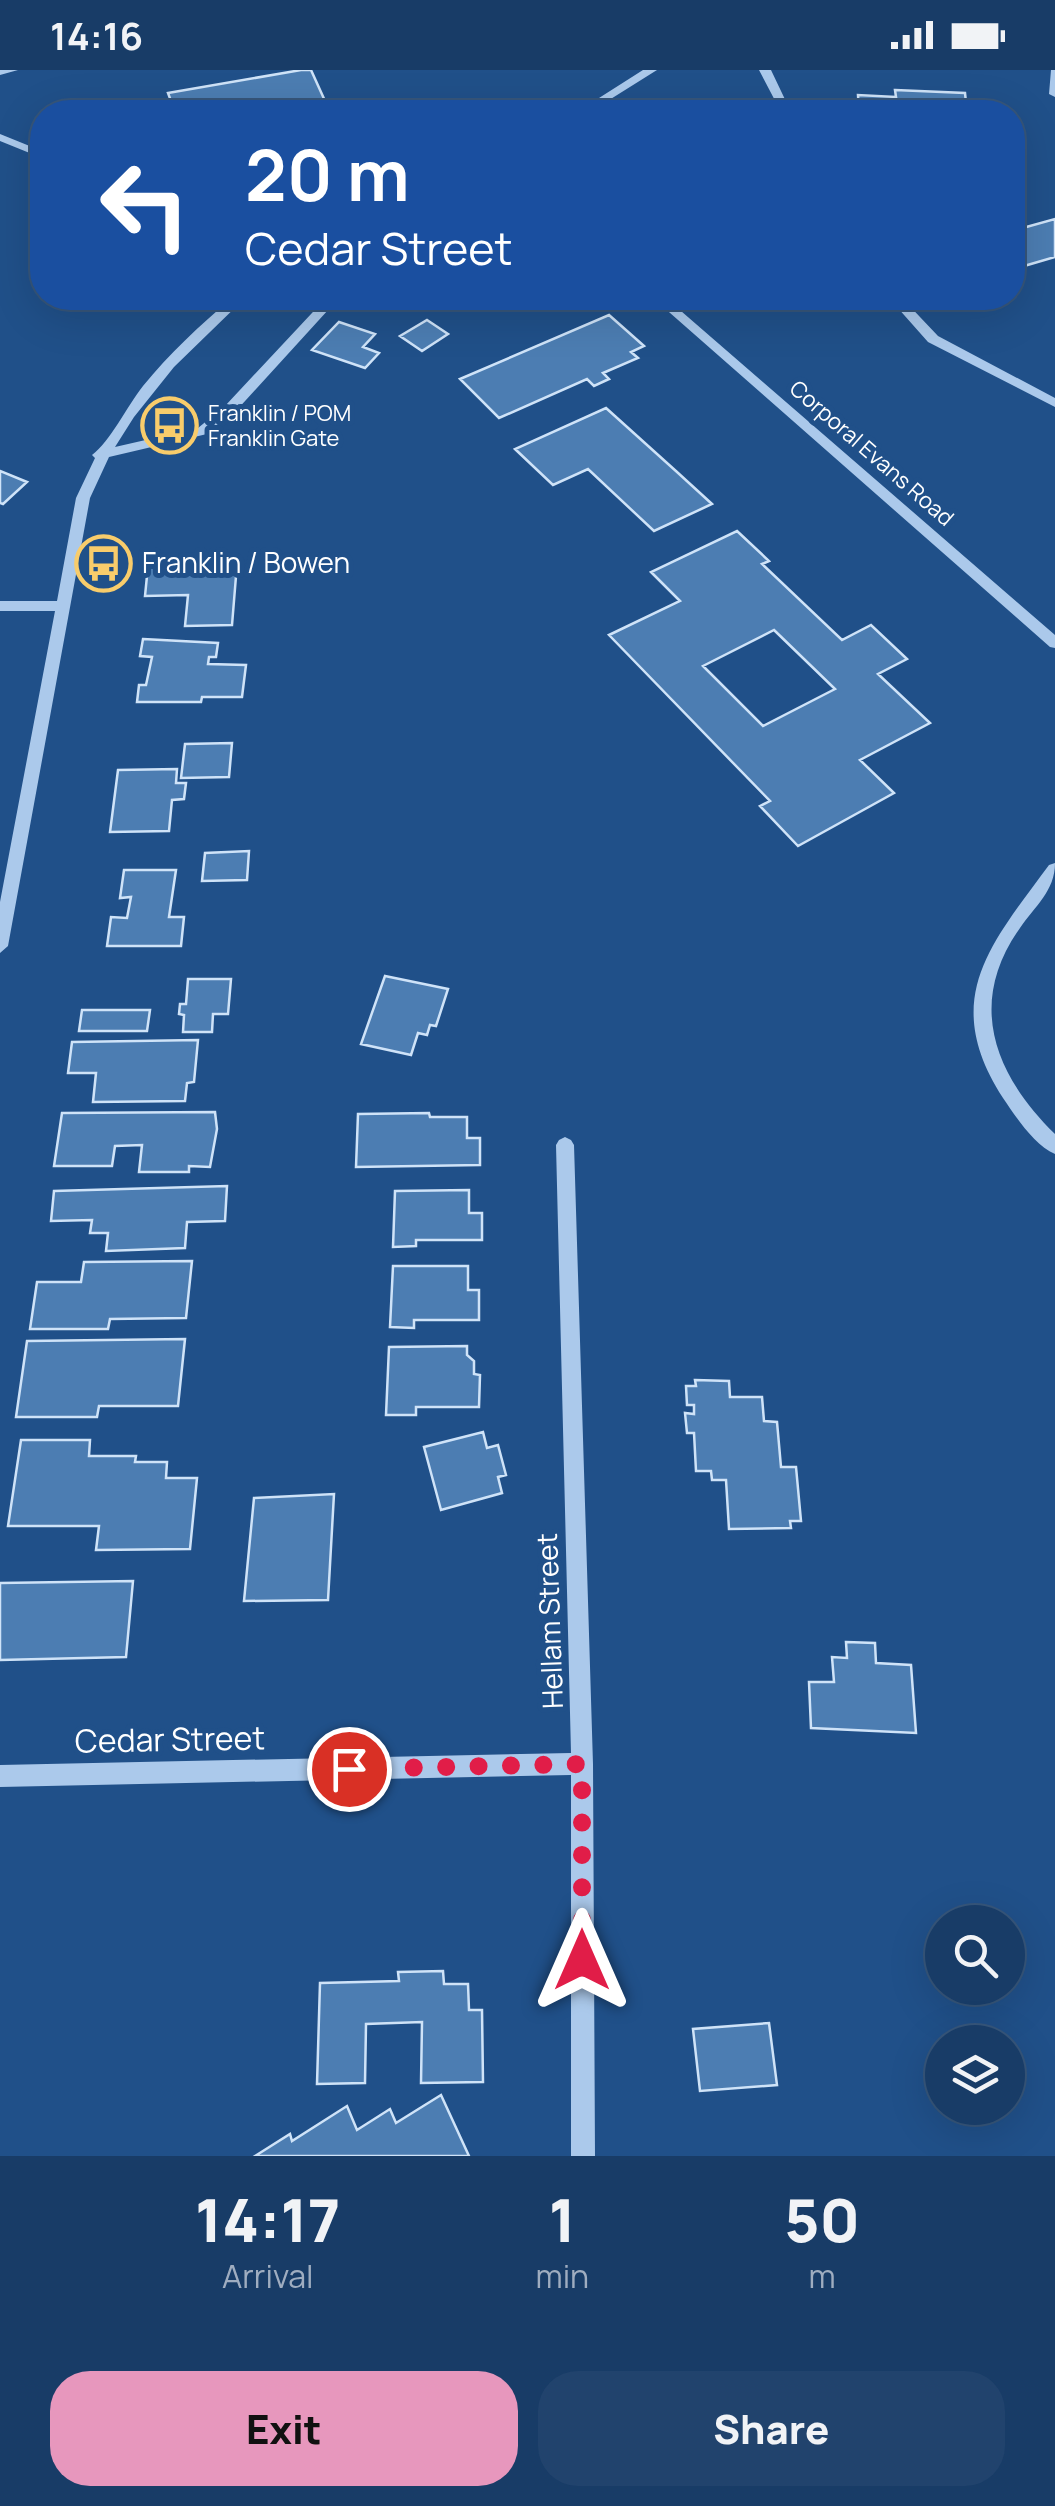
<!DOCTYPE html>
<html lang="en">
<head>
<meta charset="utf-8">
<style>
  :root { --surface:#183c67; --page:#21436d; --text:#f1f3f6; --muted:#9fadc0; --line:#36567b; --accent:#e797bd }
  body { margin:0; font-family:Manrope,sans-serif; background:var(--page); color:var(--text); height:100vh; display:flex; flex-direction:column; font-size:38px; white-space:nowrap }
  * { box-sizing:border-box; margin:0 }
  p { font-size:32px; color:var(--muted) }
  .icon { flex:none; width:55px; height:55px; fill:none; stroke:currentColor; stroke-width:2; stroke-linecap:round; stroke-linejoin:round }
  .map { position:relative; height:2086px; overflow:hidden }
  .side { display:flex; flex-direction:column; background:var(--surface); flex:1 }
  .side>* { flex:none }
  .banner { position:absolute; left:30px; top:30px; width:995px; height:210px; border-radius:40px; box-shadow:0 10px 40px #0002,0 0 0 2px var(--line); background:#1a4fa0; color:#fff; overflow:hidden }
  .tools { position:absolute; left:925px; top:1835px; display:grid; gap:20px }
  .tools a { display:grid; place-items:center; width:100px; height:100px; border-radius:50%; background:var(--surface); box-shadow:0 10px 40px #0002,0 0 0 2px var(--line); font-size:50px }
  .pin { position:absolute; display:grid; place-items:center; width:85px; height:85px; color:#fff; margin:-42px; border:5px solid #fff; border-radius:50%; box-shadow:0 2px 10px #0007 }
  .me { position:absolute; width:110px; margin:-55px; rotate:0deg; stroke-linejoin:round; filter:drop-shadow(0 0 8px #0008) }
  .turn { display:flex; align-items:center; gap:35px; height:210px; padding:0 50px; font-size:45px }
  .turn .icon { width:130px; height:130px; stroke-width:2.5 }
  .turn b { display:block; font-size:70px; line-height:85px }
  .eta { display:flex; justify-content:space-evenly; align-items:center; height:170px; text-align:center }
  .eta b { font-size:60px; font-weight:800; line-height:70px }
  .primary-button { display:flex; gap:20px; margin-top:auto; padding:20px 50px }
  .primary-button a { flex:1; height:115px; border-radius:40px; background:var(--accent); color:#111; font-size:40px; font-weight:800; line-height:115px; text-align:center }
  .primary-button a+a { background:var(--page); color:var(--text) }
  .status { display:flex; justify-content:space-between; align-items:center; height:70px; padding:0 50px; background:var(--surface); direction:ltr }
  .status svg { height:28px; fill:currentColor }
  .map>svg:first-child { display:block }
</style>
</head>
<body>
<div class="status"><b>14:16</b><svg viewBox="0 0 49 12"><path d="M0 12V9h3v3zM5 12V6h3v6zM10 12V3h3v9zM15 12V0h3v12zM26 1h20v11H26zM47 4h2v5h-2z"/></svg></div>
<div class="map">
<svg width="1055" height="2086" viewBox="0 0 1055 2086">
  <rect width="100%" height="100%" fill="#205089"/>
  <path fill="#4c7db2" stroke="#cfe3f8" stroke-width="2.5" fill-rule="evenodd" d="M 301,0 L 311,0 L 330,42 L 175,42 L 168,23 Z
    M 895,20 L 965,23 L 967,42 L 859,42 L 858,25 L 896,27 Z
    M 1055,149 L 1055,187 L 1014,199 L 1012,161 Z
    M 609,245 L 644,276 L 631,282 L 638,288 L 603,303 L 609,309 L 594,316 L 587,309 L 499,348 L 460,309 Z
    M 427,250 L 448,264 L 422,281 L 400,266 Z
    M 339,252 L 375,264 L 363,277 L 379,283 L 365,298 L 312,280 Z
    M 606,338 L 677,402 L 712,434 L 654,461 L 588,399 L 553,415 L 515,379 Z
    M 0,401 L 27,412 L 3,434 L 0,433 Z
    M 737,461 L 769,491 L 762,494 L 842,570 L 871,555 L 907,589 L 878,604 L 930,653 L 860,690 L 894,723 L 798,776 L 760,736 L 770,731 L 609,565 L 680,531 L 651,502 ZM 774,560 L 835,619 L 763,656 L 703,596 Z
    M 237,494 L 232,555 L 185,556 L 188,525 L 145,526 L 148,496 Z
    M 143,569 L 218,573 L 216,587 L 209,587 L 208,594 L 246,595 L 242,627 L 202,627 L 201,632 L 137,632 L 139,615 L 146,615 L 152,587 L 140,586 Z
    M 232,673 L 229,707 L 181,708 L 185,674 Z
    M 177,699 L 176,713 L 186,713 L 184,729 L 172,730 L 169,761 L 110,762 L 118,700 Z
    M 249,781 L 247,810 L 202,811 L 205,783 Z
    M 124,800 L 176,800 L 169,847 L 184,847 L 181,876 L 107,876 L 111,847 L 127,848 L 131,827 L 120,828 Z
    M 385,906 L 448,919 L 436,956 L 430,955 L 427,965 L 418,963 L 411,985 L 361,974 Z
    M 188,909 L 231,909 L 228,944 L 213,944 L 212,962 L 183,962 L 184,945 L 179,944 L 180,934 L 186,934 Z
    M 82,940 L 150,940 L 147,961 L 79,961 Z
    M 198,970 L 194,1012 L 187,1013 L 185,1031 L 93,1032 L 96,1003 L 68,1003 L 72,972 Z
    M 215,1042 L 217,1059 L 210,1097 L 189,1096 L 189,1102 L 139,1102 L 142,1075 L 115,1076 L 112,1096 L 54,1096 L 62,1043 Z
    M 429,1043 L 430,1047 L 467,1047 L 467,1068 L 480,1068 L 480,1095 L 356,1097 L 358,1044 Z
    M 227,1116 L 225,1151 L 187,1152 L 185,1178 L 106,1181 L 108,1163 L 90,1163 L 92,1150 L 51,1151 L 54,1121 Z
    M 469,1120 L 469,1143 L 482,1143 L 482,1170 L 416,1170 L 416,1176 L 393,1177 L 395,1121 Z
    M 192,1191 L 186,1248 L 110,1249 L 108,1259 L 30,1259 L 37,1212 L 81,1212 L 84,1192 Z
    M 393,1196 L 468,1196 L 468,1220 L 479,1220 L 479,1250 L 414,1250 L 414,1258 L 390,1257 Z
    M 185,1269 L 178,1336 L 99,1336 L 97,1347 L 16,1347 L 27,1271 Z
    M 467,1276 L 467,1285 L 474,1291 L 474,1304 L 480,1305 L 479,1337 L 416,1337 L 416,1345 L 386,1345 L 389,1277 Z
    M 695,1310 L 729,1311 L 730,1327 L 762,1327 L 764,1351 L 777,1352 L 781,1397 L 796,1397 L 801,1451 L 790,1451 L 791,1458 L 729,1459 L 726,1410 L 712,1410 L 711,1401 L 696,1401 L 694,1363 L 687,1363 L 685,1343 L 694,1344 L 694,1335 L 687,1335 L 686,1316 L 696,1316 Z
    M 483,1362 L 487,1378 L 498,1375 L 506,1405 L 498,1407 L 502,1423 L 441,1440 L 424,1377 Z
    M 21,1370 L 90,1370 L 89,1386 L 136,1386 L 135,1392 L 167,1392 L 166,1408 L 197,1408 L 190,1479 L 96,1480 L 99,1456 L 8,1456 Z
    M 334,1424 L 328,1530 L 244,1531 L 254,1428 Z
    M 133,1511 L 126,1587 L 0,1590 L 0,1513 Z
    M 846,1572 L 875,1573 L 876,1593 L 911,1595 L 916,1663 L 811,1658 L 809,1612 L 834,1612 L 832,1587 L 847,1588 Z
    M 443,1901 L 444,1914 L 468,1914 L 469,1940 L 482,1940 L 483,2012 L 421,2013 L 422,1952 L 366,1954 L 365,2013 L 317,2014 L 320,1913 L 399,1911 L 398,1902 Z
    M 769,1953 L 777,2015 L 700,2021 L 693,1959 Z
    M 441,2025 L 469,2086 L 255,2086 L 290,2064 L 292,2071 L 347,2036 L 357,2060 L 390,2039 L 396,2053 Z"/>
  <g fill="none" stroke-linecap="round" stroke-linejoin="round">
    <path fill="#abc9eb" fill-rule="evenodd" d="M 0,0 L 18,0 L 0,5 Z
      M 643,0 L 657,0 L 590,42 L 577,42 Z
      M 759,0 L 771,0 L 791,42 L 781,42 Z
      M 1051,0 L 1055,0 L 1055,27 L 1049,24 Z
      M 0,64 L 42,81 L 42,88 L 0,71 Z
      M 232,228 L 245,228 L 174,297 L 134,347 L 115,377 L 198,358 L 225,336 L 326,228 L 339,228 L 235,342 L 207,364 L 109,387 L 90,428 L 8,876 L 0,883 L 0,832 L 55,541 L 0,541 L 0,531 L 57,531 L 76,428 L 95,388 L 92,385 C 110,372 127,336 143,316 C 169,284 200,255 232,228 Z
      M 653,228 L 666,228 L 1055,565 L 1055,578 L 1050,577 Z
      M 889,228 L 902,228 L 938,266 L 1055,328 L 1055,337 L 928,272 Z
      M 1055,793 C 1055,821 1035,836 1020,858 C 966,934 995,1005 1055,1064 L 1055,1084 C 1034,1075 1016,1047 1003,1028 C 939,929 991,874 1049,795 Z
      M 565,1067 L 571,1070 L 574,1075 L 593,1694 L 595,2086 L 571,2086 L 571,1705 L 0,1717 L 0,1695 L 571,1683 L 556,1075 L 559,1070 Z"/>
  </g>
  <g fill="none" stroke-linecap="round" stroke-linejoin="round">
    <path stroke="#e11d48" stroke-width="18" stroke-dasharray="0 32.4" d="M 349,1699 L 582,1694 L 582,1890"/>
  </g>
  <defs>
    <symbol id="bus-ring" viewBox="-11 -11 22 22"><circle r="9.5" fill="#205089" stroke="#f8cc6b" stroke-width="1.5"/><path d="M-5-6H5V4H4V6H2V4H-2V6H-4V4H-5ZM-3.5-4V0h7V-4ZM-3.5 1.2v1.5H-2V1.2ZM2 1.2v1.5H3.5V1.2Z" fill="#f8cc6b"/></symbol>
  </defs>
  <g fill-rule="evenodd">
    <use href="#bus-ring" x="138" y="324" width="63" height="63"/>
    <use href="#bus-ring" x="72" y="462" width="63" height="63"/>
  </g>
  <g text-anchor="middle" stroke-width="10" stroke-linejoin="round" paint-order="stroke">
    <g font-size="22" fill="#fff" stroke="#205089" text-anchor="start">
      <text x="208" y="351">Franklin / POM<tspan x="208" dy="25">Franklin Gate</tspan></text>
    </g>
    <g font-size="22" fill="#fff" stroke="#205089">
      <text transform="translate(872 383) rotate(41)" y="8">Corporal Evans Road</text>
    </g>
    <g font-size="28" fill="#fff" stroke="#205089" text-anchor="start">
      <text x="142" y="503">Franklin / Bowen</text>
    </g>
    <g font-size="28" fill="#fff" stroke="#205089">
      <text transform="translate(550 1551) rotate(-92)" y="10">Hellam Street</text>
    </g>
    <g font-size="32" fill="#fff" stroke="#205089">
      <text transform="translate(170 1670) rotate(-1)" y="11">Cedar Street</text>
    </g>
  </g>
</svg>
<div class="tools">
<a><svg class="icon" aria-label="search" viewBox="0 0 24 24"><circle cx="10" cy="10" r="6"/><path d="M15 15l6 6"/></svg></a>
<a><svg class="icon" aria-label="layers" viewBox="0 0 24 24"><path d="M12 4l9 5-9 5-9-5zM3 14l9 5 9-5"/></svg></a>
</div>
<div class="pin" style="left:349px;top:1699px;background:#d93025"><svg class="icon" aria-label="arrive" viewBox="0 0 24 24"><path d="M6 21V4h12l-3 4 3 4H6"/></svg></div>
<svg class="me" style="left:582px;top:1890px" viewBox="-20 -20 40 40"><path d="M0-17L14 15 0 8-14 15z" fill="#e11d48" stroke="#fff" stroke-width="4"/></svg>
<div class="banner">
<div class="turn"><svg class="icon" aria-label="left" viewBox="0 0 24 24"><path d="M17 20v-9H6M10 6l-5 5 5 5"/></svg><div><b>20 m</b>Cedar Street</div></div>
</div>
</div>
<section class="side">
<div class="eta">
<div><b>14:17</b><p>Arrival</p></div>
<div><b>1</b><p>min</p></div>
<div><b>50</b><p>m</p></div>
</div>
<div class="primary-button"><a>Exit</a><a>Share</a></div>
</section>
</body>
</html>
